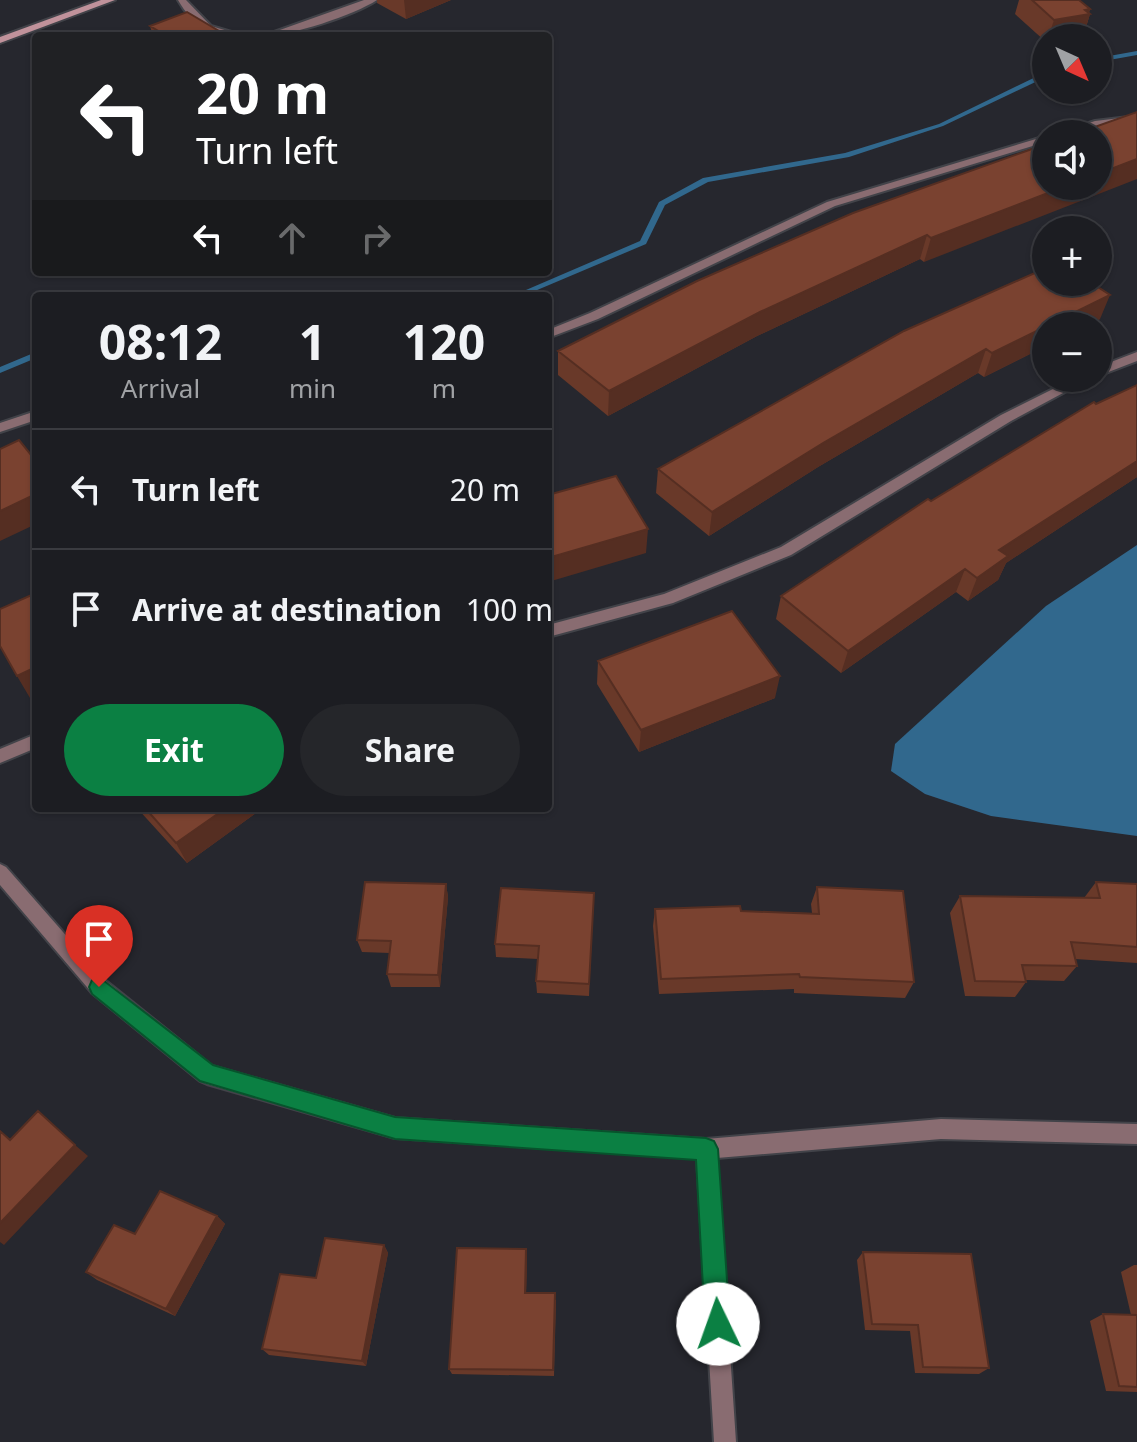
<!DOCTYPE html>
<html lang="en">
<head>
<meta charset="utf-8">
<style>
  :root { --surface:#1c1d22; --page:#25262a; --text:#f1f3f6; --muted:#a0a2a5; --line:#3a3b40; --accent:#0b8043 }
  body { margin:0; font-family:"Noto Sans",sans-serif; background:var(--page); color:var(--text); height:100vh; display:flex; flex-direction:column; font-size:30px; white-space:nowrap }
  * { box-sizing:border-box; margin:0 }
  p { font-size:26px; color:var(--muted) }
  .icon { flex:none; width:44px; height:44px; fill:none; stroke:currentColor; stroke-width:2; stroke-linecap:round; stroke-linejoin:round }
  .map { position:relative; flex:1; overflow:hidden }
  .drawer { position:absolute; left:32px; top:292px; width:520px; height:520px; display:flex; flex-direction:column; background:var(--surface); border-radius:8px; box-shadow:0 2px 6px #0004,0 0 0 2px var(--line) }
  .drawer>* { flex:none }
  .top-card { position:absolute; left:32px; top:32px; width:520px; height:244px; border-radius:8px; box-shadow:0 2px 6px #0004,0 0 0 2px var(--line); background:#202124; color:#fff; overflow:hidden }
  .needle { width:52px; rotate:136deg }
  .buttons { position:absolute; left:1032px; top:24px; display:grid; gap:16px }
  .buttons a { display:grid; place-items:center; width:80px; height:80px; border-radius:50%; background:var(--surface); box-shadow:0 2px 6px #0004,0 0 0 2px var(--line); font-size:40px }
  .pin { position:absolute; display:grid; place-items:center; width:68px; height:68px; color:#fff; margin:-82px -34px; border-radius:50% 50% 50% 0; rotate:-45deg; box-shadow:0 0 8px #0007 }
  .pin .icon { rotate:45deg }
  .me { position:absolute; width:88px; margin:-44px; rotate:357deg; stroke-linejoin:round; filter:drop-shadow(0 0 6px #0008) }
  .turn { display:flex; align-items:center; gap:28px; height:168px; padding:0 32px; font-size:36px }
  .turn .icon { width:104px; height:104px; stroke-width:2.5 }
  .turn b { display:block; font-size:56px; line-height:68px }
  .lanes { display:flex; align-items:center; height:76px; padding:0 32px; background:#0003; justify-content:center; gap:40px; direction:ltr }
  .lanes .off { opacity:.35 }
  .eta { display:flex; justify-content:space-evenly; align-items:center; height:136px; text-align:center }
  .eta b { font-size:48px; font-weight:700; line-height:56px }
  .action { display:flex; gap:16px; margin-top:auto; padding:16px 32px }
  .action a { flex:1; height:92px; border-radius:48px; background:var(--accent); color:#fff; font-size:32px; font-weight:700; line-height:92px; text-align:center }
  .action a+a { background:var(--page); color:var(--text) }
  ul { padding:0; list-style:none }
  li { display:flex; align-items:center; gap:24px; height:120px; padding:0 32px; border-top:2px solid var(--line) }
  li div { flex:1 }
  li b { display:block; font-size:30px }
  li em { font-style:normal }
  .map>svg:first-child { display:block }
</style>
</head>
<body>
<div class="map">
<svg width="1137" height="1442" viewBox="0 0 1137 1442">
  <rect width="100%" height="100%" fill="#26272e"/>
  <path fill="#31688d" d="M 1137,545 L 1137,836 L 991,816 L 925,794 L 891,771 L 895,744 L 1046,606 Z"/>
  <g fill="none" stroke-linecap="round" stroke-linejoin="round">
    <path fill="#31688d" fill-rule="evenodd" d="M 1137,51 L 1137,55 L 1098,62 L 1098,58 Z
      M 1046,72 L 1046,77 L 943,126 L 849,157 L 708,182 L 665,205 L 646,244 L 523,296 L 512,296 L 640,241 L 659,202 L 703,178 L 845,153 L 939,124 Z
      M 36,352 L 36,358 L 0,373 L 0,367 Z"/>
    <defs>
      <path id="lane" d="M 178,0 L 186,0 L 211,26 L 245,36 C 214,36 193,27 178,0 Z
        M 364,0 L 377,0 C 354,15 291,36 263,36 Z"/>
      <path id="street" d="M 1137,116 L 1137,122 L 1096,127 L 1072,134 L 1056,134 L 1095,121 Z
        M 1046,136 L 1046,142 L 835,206 L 598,319 L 548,338 L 548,330 L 590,313 L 827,202 Z
        M 1137,352 L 1137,361 L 1098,376 L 1098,367 Z
        M 1075,378 L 1091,378 L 1011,421 L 791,555 L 673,603 L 548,637 L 548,625 L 664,594 L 781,547 L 1001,415 Z
        M 36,411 L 36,420 L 0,432 L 0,423 Z
        M 36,734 L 36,748 L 0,763 L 0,749 Z
        M 0,864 L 6,867 L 106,981 L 212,1066 L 395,1118 L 706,1139 L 941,1119 L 1137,1124 L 1137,1144 L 941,1139 L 717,1158 L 736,1442 L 714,1442 L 697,1158 L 395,1138 L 207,1084 L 200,1081 L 92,993 L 0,885 Z"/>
      <path id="secondary" d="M 101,0 L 115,0 L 0,43 L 0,37 Z"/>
    </defs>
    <use href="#lane" stroke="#424349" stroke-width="4"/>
    <use href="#street" stroke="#424349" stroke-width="4"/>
    <use href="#secondary" stroke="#424349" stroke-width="4"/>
    <use href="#lane" fill="#896c71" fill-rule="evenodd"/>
    <use href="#street" fill="#896c71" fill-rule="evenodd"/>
    <use href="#secondary" fill="#c0929b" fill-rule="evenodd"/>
  </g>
  <path fill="#693929" d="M 377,0 L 451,0 L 406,19 L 377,3 Z
    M 1019,0 L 1079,0 L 1090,9 L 1089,13 L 1090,14 L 1083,37 L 1046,38 L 1046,42 L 1015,14 Z
    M 150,26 L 219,31 L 220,36 L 153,36 Z
    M 1046,144 L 924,262 L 920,259 L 757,336 L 608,416 L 558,375 L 558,351 Z
    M 1100,319 L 984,377 L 978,373 L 818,467 L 709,536 L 656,493 L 658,469 L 904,331 Z
    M 1137,385 L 1137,477 L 1006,563 L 998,580 L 968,601 L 956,592 L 841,673 L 776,619 L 781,596 L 931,501 L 1096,404 Z
    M 598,661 L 775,698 L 639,752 L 597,684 Z
    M 137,808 L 263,808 L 187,863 Z
    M 1096,882 L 1137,884 L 1137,963 L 1075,959 L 1077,966 L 1064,981 L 1026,980 L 1026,982 L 1015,997 L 965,996 L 950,913 L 960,896 L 1084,898 Z
    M 446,884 L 448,897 L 440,987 L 391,987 L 387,974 L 390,953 L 362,952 L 357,940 Z
    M 817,887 L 914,982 L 905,998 L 794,993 L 794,989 L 659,994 L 653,926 L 655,909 L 812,913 L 811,904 Z
    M 594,893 L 589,996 L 537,993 L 536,981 L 538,959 L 496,957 L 495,944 Z
    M 217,1216 L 225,1224 L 175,1316 L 97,1280 L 86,1272 L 135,1234 Z
    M 384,1245 L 388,1253 L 366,1366 L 269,1355 L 262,1349 Z
    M 863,1252 L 989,1368 L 979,1374 L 915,1373 L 910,1331 L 865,1330 L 857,1260 Z
    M 527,1257 L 526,1293 L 556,1300 L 554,1376 L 452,1374 L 449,1369 Z
    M 1134,1265 L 1137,1265 L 1137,1392 L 1106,1391 L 1090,1321 L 1103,1314 L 1131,1315 L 1121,1272 Z"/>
  <path fill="#552e22" d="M 404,0 L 451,0 L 406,19 Z
    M 1090,9 L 1088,14 L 1090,14 L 1083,37 L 1048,38 L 1054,20 Z
    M 219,31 L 220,36 L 205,36 Z
    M 1137,159 L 1137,179 L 924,262 L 931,238 L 1066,186 L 1098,186 L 1098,174 Z
    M 927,235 L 920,259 L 757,336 L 608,416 L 609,391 L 760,312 Z
    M 1110,295 L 1100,319 L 1086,326 L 1047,326 Z
    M 1046,326 L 1046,346 L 984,377 L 992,353 Z
    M 986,349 L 978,373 L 818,467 L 709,536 L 712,512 L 823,443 Z
    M 1137,461 L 1137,477 L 1006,563 L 998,580 L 968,601 L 977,578 L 999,550 Z
    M 36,494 L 36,524 L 0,541 L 0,511 Z
    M 648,529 L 646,553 L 548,582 L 548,558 Z
    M 965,569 L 956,592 L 841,673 L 848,651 Z
    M 36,667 L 36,696 L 30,698 L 17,676 Z
    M 780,676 L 775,698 L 639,752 L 641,730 Z
    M 226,808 L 263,808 L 187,863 L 176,843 Z
    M 446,884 L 448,897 L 440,987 L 438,975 Z
    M 75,1145 L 88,1156 L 4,1245 L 0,1242 L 0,1223 Z
    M 217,1216 L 225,1224 L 175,1316 L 166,1309 Z
    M 384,1245 L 388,1253 L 366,1366 L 362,1361 Z
    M 526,1249 L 527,1257 L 526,1300 L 525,1293 Z"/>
  <path fill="#7a4230" stroke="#552e22" stroke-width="2" d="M 1032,0 L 1079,0 L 1090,9 L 1085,10 L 1090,14 L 1054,20 Z
    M 187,12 L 219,31 L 205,36 L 167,36 L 150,26 Z
    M 1137,112 L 1137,159 L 1098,174 L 1098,134 L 1075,134 Z
    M 1046,144 L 1046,186 L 1066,186 L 931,238 L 927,235 L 760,312 L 609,391 L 558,351 L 697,281 L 853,213 Z
    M 1046,268 L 1046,282 L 1090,282 L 1110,295 L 992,353 L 986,349 L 823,443 L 712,512 L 658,469 L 904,331 Z
    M 1137,385 L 1137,461 L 999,550 L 1008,556 L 977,578 L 965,569 L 848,651 L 781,596 L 928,499 L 931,501 L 1094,402 L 1096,404 Z
    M 19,440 L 36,461 L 36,494 L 0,511 L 0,449 Z
    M 616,476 L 648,529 L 548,558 L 548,495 Z
    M 36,593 L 36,667 L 17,676 L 0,646 L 0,609 Z
    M 732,611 L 780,676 L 641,730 L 598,661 Z
    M 145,808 L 226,808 L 176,843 Z
    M 365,882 L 446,884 L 438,975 L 387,974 L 391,941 L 357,940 Z
    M 1096,882 L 1137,884 L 1137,947 L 1071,942 L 1077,966 L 1022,965 L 1026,982 L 975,981 L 960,896 L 1100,898 Z
    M 817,887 L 903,891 L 914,982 L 800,977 L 799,974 L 661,979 L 655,909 L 740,906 L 741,911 L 819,914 Z
    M 501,888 L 594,893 L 589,984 L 536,981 L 539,946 L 495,944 Z
    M 38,1111 L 75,1145 L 0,1223 L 0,1131 L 10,1140 Z
    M 160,1191 L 217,1216 L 166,1309 L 86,1272 L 114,1225 L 135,1234 Z
    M 325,1238 L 384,1245 L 362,1361 L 262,1349 L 280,1274 L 316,1278 Z
    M 457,1248 L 526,1249 L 525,1293 L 555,1293 L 553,1370 L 449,1369 Z
    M 863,1252 L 971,1254 L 989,1368 L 923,1367 L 918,1325 L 872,1324 Z
    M 1103,1314 L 1137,1315 L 1137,1387 L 1119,1386 Z"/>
  <path fill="#0b8043" stroke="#07532c" stroke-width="2" d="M 99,977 L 213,1065 L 395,1117 L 706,1138 L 714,1141 L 718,1149 L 730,1324 L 726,1332 L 718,1336 L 709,1332 L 705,1324 L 696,1160 L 395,1139 L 200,1081 L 92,994 L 89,987 L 92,980 Z"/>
</svg>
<div class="buttons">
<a><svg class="needle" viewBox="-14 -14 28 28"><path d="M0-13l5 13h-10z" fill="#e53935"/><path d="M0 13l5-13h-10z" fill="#a0a2a5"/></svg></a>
<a><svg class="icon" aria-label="sound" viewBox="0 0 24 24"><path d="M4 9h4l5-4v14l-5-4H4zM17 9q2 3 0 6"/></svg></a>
<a>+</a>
<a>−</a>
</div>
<div class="pin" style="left:99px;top:987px;background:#d93025"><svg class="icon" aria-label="arrive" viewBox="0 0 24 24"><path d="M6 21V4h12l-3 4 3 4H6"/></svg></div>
<svg class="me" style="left:718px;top:1324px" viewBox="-20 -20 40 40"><circle r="19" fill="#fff"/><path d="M0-13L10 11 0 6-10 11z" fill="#0b8043"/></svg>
<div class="top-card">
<div class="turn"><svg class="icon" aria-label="left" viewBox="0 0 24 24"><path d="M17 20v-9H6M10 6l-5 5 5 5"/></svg><div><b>20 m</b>Turn left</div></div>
<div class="lanes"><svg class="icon" aria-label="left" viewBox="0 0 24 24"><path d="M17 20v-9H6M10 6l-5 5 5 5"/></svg><svg class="icon off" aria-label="ahead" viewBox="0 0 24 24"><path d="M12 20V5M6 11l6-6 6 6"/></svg><svg class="icon off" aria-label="right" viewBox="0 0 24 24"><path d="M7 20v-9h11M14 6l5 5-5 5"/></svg></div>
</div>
<section class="drawer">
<div class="eta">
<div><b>08:12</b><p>Arrival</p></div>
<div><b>1</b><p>min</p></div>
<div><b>120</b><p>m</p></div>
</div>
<ul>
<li><svg class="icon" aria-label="left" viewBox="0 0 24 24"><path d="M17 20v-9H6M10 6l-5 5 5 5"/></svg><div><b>Turn left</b></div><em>20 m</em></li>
<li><svg class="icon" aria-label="arrive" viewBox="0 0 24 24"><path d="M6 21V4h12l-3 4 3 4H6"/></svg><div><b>Arrive at destination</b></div><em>100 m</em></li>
</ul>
<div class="action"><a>Exit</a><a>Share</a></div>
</section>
</div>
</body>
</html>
